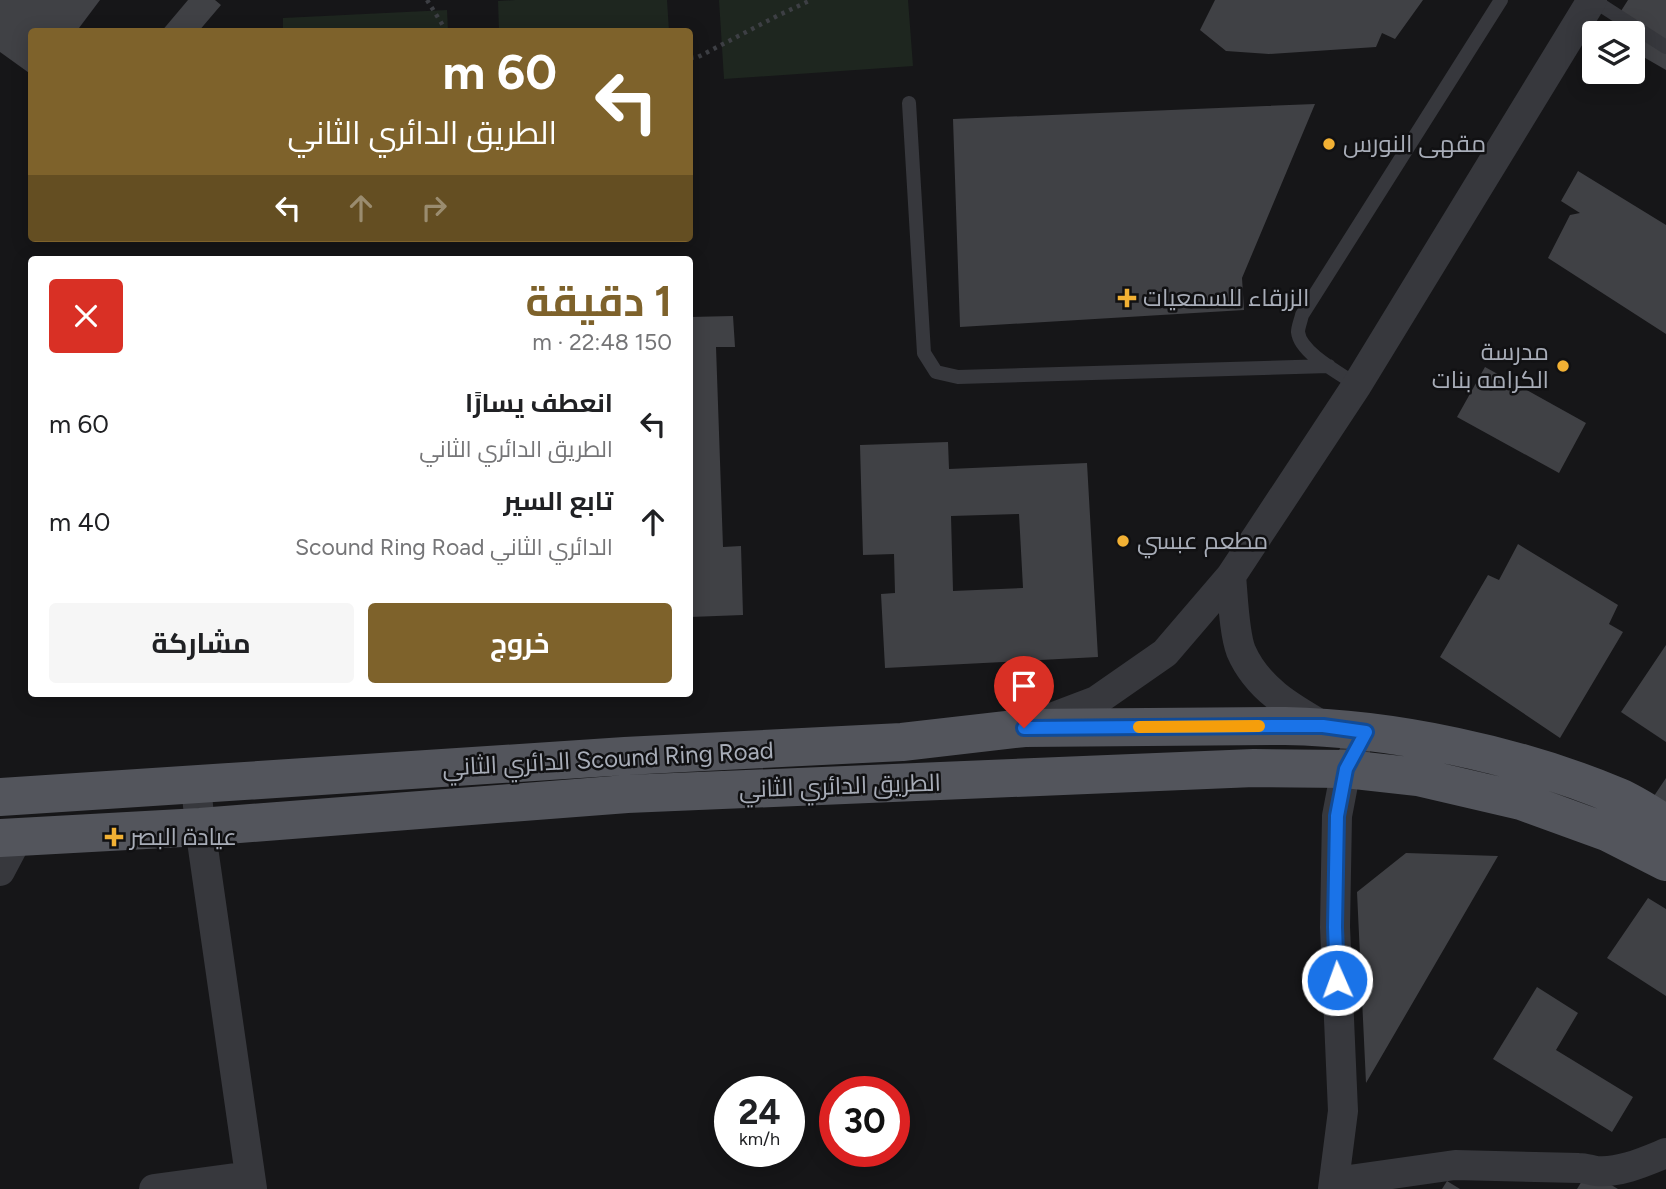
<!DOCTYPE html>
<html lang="ar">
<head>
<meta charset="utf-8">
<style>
  :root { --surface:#fff; --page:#f6f6f6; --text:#202124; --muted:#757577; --accent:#7e622b }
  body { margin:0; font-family:Figtree,Cairo,sans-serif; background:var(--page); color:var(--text); direction:rtl; height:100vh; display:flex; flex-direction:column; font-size:26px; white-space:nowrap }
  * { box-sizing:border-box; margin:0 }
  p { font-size:23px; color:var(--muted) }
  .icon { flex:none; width:38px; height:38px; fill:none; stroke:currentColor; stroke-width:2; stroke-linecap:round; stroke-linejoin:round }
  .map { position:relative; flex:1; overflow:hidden; direction:ltr }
  .panel { position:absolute; left:28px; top:256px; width:665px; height:441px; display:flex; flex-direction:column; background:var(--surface); border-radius:7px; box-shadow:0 4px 18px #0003; direction:rtl }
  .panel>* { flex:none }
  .hud { position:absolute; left:28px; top:28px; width:665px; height:214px; border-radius:7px; box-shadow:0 4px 18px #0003; direction:rtl; background:#7e622b; color:#fff; overflow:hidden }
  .tools { position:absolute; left:1582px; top:21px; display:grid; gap:14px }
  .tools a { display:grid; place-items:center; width:63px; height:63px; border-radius:7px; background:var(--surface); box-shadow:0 4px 18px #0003; font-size:35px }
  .speed { position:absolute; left:714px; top:1076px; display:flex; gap:14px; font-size:35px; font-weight:700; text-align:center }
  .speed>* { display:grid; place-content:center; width:91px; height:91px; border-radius:50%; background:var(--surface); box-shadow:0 4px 18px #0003; line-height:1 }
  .speed small { font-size:18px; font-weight:400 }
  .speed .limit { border:10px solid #d22; background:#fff; color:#111 }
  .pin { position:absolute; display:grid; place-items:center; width:60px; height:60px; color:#fff; margin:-72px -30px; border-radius:50% 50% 50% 0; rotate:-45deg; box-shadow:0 0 7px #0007 }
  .pin .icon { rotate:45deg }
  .me { position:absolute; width:77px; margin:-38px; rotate:358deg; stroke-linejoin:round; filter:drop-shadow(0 0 5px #0008) }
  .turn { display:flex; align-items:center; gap:24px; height:147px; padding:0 21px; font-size:32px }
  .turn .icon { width:91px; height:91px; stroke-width:2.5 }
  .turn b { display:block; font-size:49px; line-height:60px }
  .lanes { display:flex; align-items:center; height:66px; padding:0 21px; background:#0003; justify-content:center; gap:35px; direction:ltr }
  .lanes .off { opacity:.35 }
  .round { display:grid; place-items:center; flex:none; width:74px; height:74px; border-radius:7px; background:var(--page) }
  .summary { display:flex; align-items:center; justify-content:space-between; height:119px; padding:0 21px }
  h1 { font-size:42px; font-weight:700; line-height:52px; color:var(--accent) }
  .cta { display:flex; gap:14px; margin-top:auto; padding:14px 21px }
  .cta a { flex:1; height:80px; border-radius:7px; background:var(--accent); color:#fff; font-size:28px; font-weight:700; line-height:80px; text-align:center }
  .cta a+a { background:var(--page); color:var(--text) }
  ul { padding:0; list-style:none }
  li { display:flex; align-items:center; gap:21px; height:98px; padding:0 21px }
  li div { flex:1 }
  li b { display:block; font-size:26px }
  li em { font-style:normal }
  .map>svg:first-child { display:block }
</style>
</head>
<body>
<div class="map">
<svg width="1666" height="1189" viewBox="0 0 1666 1189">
  <rect width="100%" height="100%" fill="#161618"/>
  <path fill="#1e261f" d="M 516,0 L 667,0 L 669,31 L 499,31 L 498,1 Z
    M 719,0 L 908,0 L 913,66 L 724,79 Z
    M 447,10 L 448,31 L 283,31 L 283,18 Z"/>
  <path fill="#404145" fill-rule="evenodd" d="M 0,0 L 100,0 L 76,32 L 32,32 L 32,75 L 0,52 Z
    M 188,0 L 215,0 L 221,5 L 198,32 L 161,32 Z
    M 1215,0 L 1423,0 L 1395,39 L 1382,33 L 1376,47 L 1269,54 L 1226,51 L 1200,30 Z
    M 1628,0 L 1666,0 L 1666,70 L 1633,51 L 1633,33 L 1607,33 Z
    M 1315,104 L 1242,278 L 1244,310 L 960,327 L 953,119 Z
    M 1578,171 L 1666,225 L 1666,334 L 1548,258 L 1570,215 L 1580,213 L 1561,201 Z
    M 733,316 L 735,347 L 716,347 L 723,547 L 741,546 L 743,615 L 690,617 L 690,317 Z
    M 1485,367 L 1586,423 L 1559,473 L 1457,417 Z
    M 948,442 L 949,469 L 1087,463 L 1098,657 L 885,668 L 881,594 L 895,593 L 894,554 L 863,555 L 860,445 ZM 1019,514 L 1023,588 L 953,591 L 951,516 Z
    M 1518,544 L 1618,605 L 1609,624 L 1623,632 L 1560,738 L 1440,657 L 1488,575 L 1499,580 Z
    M 1666,645 L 1666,742 L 1621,712 Z
    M 1666,778 L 1666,816 L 1648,805 Z
    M 1406,853 L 1498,856 L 1366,1083 L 1357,892 Z
    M 1648,898 L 1666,909 L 1666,996 L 1607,958 Z
    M 1537,987 L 1578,1013 L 1556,1050 L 1633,1097 L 1612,1132 L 1493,1059 Z
    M 1588,1171 L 1618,1189 L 1577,1189 Z
    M 1447,1181 L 1460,1189 L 1442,1189 Z"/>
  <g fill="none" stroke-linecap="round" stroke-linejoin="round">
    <path stroke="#3d3f44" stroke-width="4.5" stroke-dasharray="3.5 5" stroke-linecap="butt" d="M 427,0 L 447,32
      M 690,58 L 698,57 L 777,16 L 811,0"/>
    <path stroke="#37383d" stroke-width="14" d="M 1593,0 L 1666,47
      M 909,103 L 924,353 L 936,372 L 958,377 L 1329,366
      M 1357,385 C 1341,374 1300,353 1298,332 C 1298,327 1301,320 1302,315 L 1501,0"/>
    <path stroke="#37383d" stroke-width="30" d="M 1231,576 C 1233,596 1234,633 1241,651 C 1257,688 1290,707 1323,726
      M 1038,723 L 1096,701 L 1165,653 L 1231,576 L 1357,385 L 1592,0
      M 196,784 L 200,827 L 252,1189
      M 0,871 L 18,837
      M 1335,1182 L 1455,1165 L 1579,1168 C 1585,1168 1590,1170 1596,1171 C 1620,1173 1644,1162 1666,1153
      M 154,1189 L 250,1176
      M 1333,1189 L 1343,1111 L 1335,927 L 1337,816 L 1346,769 L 1355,752"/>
    <path stroke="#53555c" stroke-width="38" d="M 0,797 L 625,756 L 902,742 L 1024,728 L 1285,726 C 1393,728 1520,755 1619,797 C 1635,804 1651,815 1666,824
      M 0,838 L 200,827 L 627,794 L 1254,768 L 1346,769 L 1418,777 L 1521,801 L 1609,833 L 1666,862"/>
  </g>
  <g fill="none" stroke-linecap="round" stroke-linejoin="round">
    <defs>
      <path id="route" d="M 1024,728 L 1285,726 L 1323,726 L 1366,732 L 1346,769 L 1337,816 L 1335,927 L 1337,980"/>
    </defs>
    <use href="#route" stroke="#114b97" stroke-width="18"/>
    <use href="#route" stroke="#1a73e8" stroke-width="12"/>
    <path stroke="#f59e0b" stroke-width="12" d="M 1139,727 L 1259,726"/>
  </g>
  <g fill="#f2b134" stroke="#111113" stroke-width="2.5">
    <circle cx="1329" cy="144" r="7"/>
    <path d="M1123.5 287.5h7v7h7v7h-7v7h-7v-7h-7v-7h7z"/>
    <circle cx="1563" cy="366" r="7"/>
    <circle cx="1123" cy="541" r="7"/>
    <path d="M110.5 826.5h7v7h7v7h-7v7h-7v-7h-7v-7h7z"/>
  </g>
  <g text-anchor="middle" stroke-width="5" stroke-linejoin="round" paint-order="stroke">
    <g font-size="24" fill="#a8adb8" stroke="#111113" text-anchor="start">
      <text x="1343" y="152">مقهى النورس</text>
      <text x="1143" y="306">الزرقاء للسمعيات</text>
      <text x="1549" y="360" text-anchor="end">مدرسة<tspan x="1549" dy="28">الكرامه بنات</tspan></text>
      <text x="1137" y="549">مطعم عبسي</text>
      <text x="130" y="845">عيادة البصر</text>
    </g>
    <g font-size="24" fill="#a8adb8" stroke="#111113">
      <text transform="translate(608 759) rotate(-3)" y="8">الدائري الثاني Scound Ring Road</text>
      <text transform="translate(840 786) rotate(-2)" y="8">الطريق الدائري الثاني</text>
    </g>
  </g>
</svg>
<div class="tools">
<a><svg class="icon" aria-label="layers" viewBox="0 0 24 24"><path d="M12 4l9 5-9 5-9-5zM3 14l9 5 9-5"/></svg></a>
</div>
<div class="speed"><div>24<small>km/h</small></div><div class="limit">30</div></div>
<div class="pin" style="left:1024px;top:728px;background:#d93025"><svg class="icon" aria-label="arrive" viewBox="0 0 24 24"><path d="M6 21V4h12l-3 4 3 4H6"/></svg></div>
<svg class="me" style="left:1337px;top:980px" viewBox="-20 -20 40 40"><circle r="17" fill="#1a73e8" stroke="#fff" stroke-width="3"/><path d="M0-11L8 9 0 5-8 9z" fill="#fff"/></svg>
<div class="hud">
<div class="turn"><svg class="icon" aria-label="left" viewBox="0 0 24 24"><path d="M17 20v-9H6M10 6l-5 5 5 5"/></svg><div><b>60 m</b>الطريق الدائري الثاني</div></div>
<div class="lanes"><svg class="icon" aria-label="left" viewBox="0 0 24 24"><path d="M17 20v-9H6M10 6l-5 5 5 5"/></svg><svg class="icon off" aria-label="ahead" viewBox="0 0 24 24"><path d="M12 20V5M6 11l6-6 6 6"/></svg><svg class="icon off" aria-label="right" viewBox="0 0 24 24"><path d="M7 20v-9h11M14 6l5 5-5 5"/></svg></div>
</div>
<section class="panel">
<div class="summary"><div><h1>1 دقيقة</h1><p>150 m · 22:48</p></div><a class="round" style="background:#d93025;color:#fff"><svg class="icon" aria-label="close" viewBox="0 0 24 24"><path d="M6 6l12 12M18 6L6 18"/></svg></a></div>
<ul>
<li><svg class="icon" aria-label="left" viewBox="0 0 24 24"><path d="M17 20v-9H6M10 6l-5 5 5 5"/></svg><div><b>انعطف يسارًا</b><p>الطريق الدائري الثاني</p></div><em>60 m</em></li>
<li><svg class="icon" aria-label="ahead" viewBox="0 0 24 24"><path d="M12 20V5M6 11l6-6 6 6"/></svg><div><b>تابع السير</b><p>الدائري الثاني Scound Ring Road</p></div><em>40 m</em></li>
</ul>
<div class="cta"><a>خروج</a><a>مشاركة</a></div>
</section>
</div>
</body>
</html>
